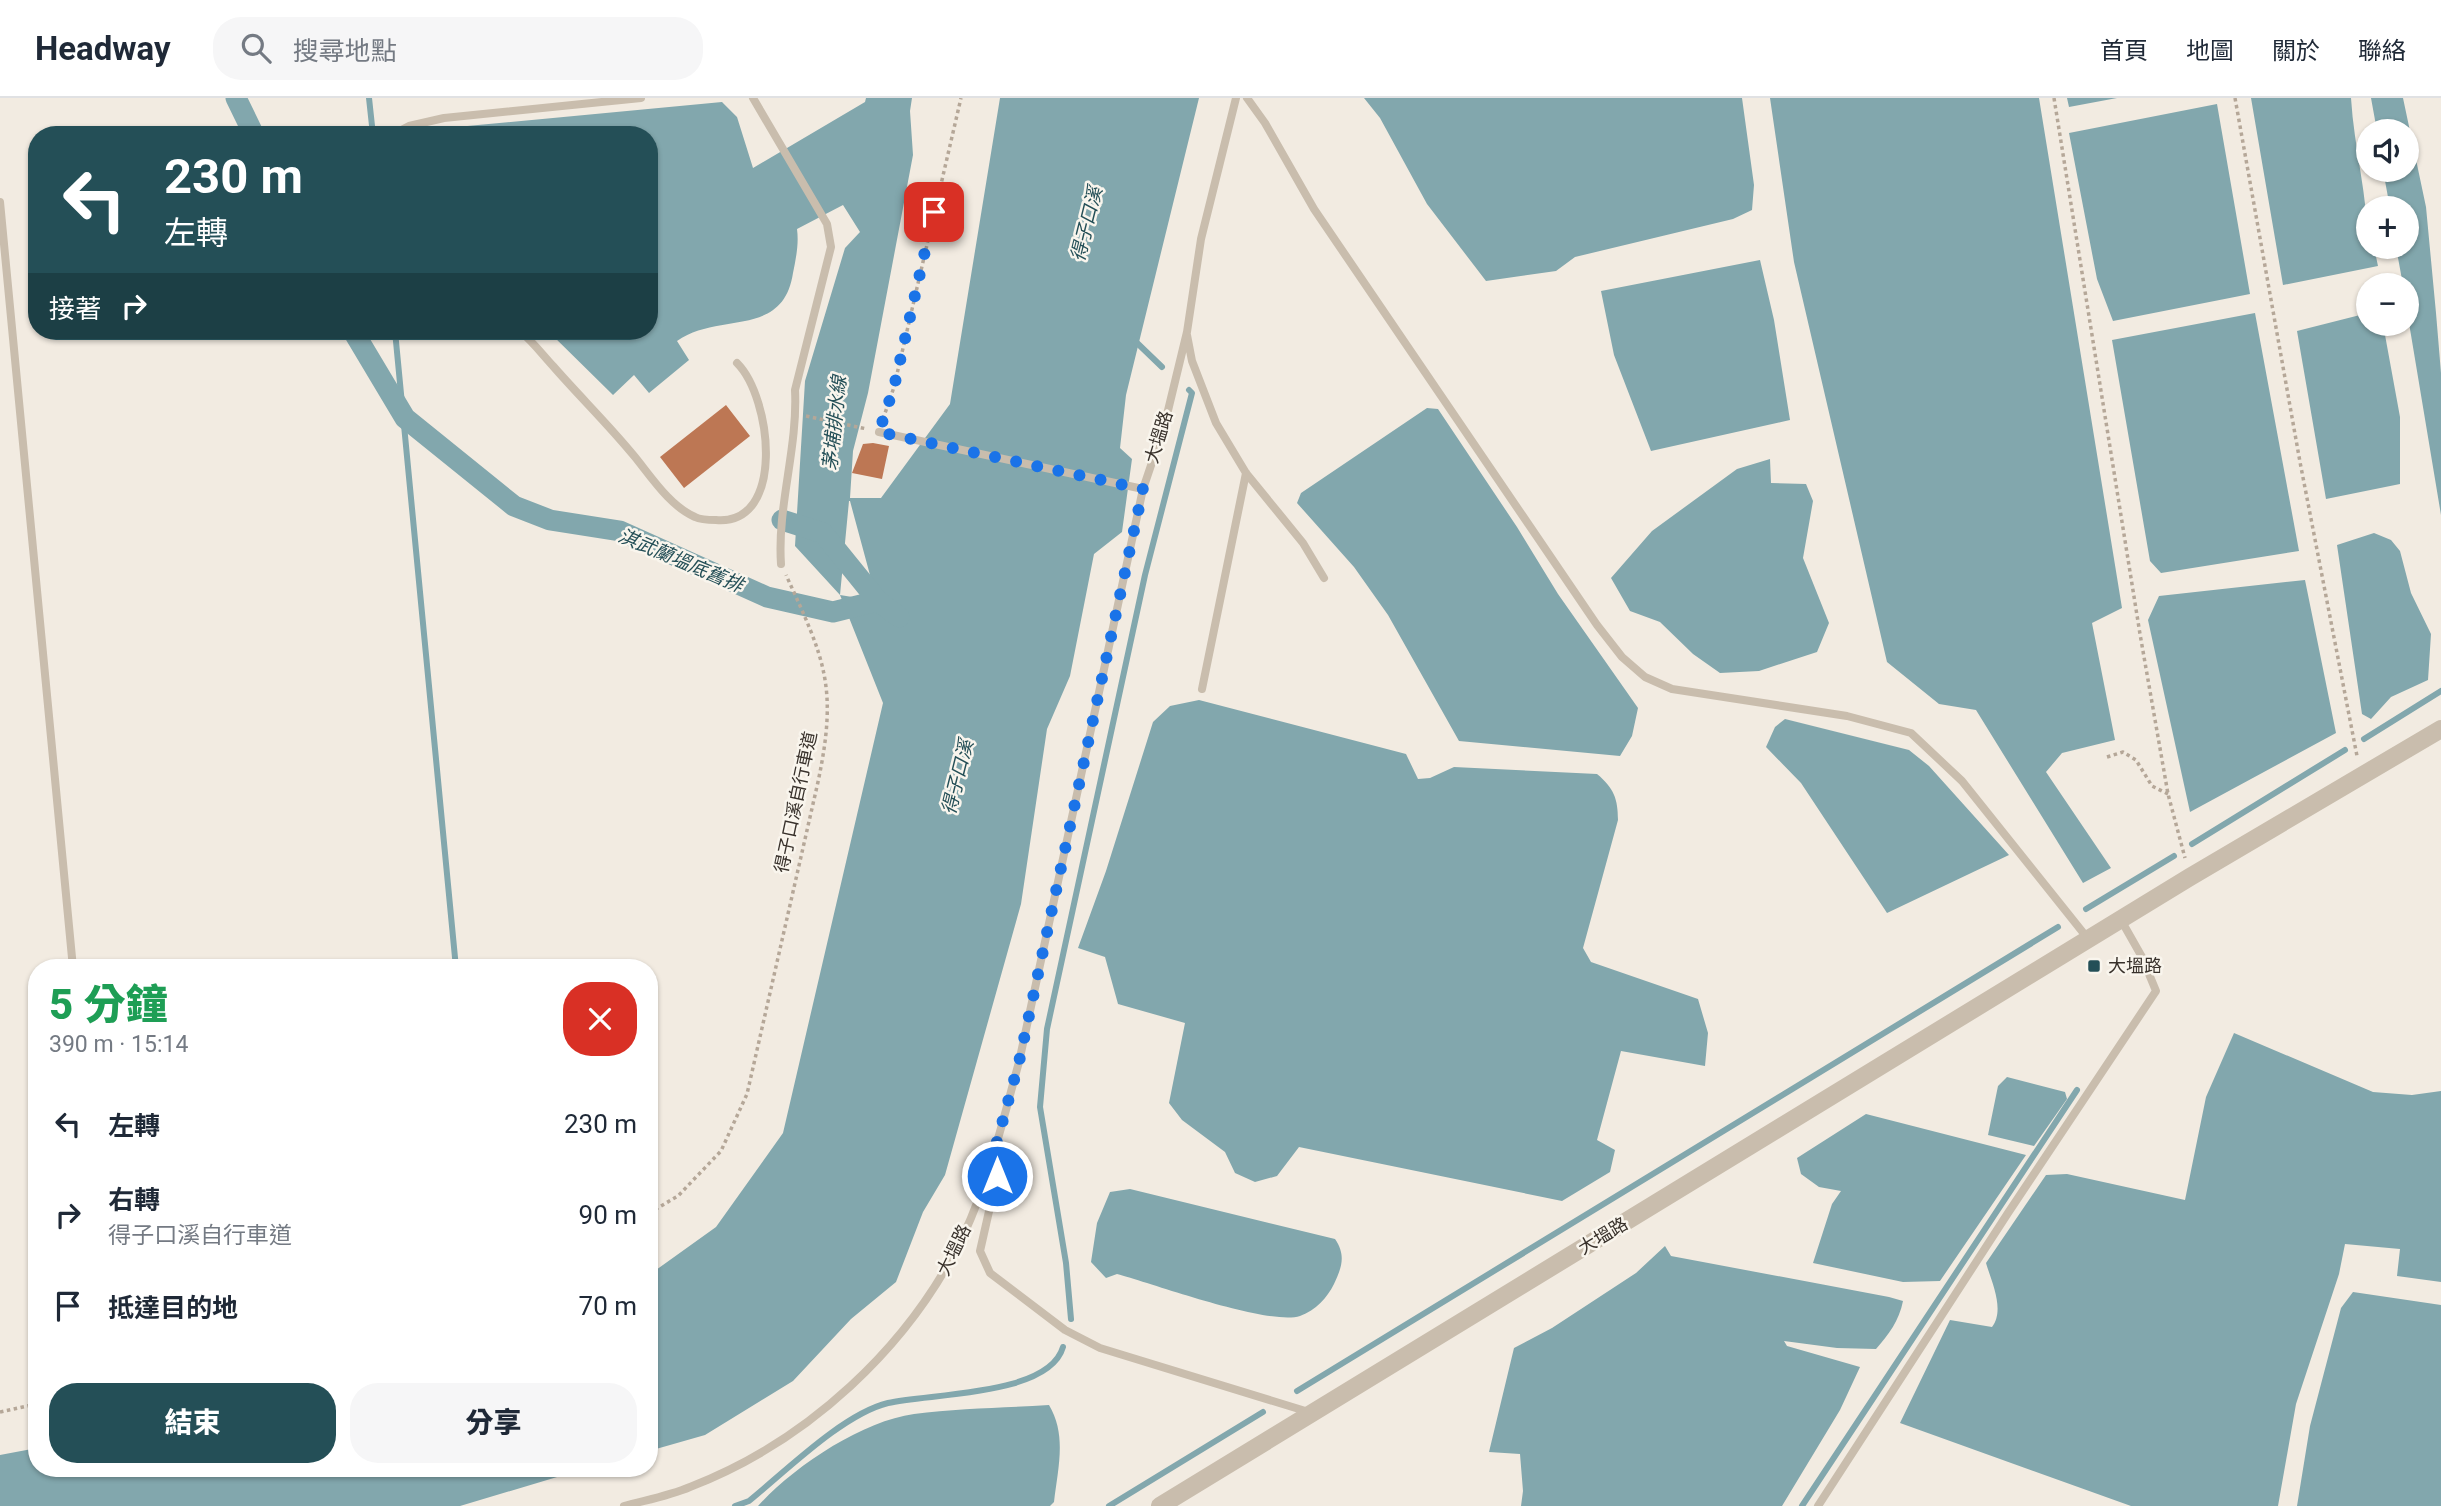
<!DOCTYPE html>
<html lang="zh-TW">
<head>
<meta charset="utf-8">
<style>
  :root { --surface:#fff; --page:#f6f6f7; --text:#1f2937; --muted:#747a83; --line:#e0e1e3; --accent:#244f57 }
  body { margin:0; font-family:Roboto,"Noto Sans TC",sans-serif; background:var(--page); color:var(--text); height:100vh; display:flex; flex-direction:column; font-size:26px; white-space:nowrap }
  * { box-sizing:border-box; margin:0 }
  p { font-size:23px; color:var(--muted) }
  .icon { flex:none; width:38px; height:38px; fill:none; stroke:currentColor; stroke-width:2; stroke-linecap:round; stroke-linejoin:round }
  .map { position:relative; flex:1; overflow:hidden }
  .details { position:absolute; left:28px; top:861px; width:630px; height:518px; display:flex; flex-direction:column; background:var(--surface); border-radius:28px; box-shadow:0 2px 5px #0004 }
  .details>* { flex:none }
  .hud { position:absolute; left:28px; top:28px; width:630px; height:214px; border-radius:28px; box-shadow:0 2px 5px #0004; background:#244f57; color:#fff; overflow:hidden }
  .tools { position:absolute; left:2356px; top:21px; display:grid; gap:14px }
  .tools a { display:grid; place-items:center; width:63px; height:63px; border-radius:50%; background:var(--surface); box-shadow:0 2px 5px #0004; font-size:35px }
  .pin { position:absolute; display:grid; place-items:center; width:60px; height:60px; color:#fff; margin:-30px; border-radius:14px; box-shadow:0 4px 10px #0006 }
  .me { position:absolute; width:77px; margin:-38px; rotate:0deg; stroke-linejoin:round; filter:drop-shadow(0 0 5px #0008) }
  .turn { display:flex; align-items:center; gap:24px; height:147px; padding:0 21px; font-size:32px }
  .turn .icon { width:91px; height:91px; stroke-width:2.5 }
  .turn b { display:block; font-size:49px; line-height:60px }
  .then { display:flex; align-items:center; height:66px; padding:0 21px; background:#0003; gap:14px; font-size:26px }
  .round { display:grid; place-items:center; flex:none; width:74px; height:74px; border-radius:28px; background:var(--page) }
  .summary { display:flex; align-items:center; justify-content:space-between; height:119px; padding:0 21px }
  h1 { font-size:42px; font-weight:800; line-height:52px; color:#1e9e55 }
  .action { display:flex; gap:14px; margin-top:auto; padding:14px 21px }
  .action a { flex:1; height:80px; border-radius:28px; background:var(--accent); color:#fff; font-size:28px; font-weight:800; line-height:80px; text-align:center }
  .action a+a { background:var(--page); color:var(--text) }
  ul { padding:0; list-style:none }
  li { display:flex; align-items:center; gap:21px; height:91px; padding:0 21px }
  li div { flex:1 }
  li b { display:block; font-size:26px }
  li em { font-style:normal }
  header { display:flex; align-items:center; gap:42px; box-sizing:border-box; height:98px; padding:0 35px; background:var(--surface); border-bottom:2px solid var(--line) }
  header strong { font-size:33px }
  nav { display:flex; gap:38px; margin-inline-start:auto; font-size:24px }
  .search { width:490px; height:63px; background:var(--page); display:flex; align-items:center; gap:18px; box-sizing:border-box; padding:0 24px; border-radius:28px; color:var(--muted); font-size:26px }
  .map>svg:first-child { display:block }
</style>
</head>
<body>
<header>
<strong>Headway</strong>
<div class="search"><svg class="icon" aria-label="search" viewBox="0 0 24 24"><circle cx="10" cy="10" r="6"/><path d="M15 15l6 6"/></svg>搜尋地點</div>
<nav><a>首頁</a><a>地圖</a><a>關於</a><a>聯絡</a></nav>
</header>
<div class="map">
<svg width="2441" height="1408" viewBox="0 0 2441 1408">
  <rect width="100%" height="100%" fill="#f2ebe1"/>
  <path fill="#82a7ad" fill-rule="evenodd" d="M 866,0 L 912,0 L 910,13 L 913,57 L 868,295 L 853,353 L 850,400 L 881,400 L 950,306 L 1000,0 L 1199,0 L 1126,297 L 1120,350 L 1132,361 L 1122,434 L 1094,456 L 1070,578 L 1047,631 L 1021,806 L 945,1077 L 923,1114 L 896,1184 L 851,1221 L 793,1283 L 705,1337 L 649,1353 L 649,1177 L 716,1129 L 783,1035 L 883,605 L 840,497 L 795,448 L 805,283 L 845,150 L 860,134 L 843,107 L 797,131 C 799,146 796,160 793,175 C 783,241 719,213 677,243 L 689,262 L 649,295 L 634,277 L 613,297 L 548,233 L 649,233 L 649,37 L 423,37 L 446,30 L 722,4 L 737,19 L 753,70 L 865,4 ZM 849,403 L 850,403 L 877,503 L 840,497 Z
    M 1364,0 L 1742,0 L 1754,87 L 1752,112 L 1733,121 L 1575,159 L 1556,173 L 1486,183 L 1427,106 L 1380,20 Z
    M 1770,0 L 2039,0 L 2122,510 L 2092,525 L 2115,642 L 2062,655 L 2046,674 L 2111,770 L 2083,785 L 1976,612 L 1939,606 L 1887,564 L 1794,164 Z
    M 2067,0 L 2117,0 L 2069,9 Z
    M 2251,0 L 2351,0 C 2354,50 2368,99 2368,149 L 2374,149 L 2378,168 L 2283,187 Z
    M 2371,0 L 2403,0 L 2426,109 L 2436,215 L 2441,275 L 2441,417 L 2406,207 L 2406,187 L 2403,187 L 2396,149 L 2406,149 L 2406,110 L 2390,110 L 2383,72 L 2406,72 L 2406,33 L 2377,33 Z
    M 2217,6 L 2250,196 L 2113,223 L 2097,181 L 2069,35 Z
    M 1760,162 L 1774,222 L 1790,322 L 1651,353 L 1614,257 L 1601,193 Z
    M 2255,215 L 2299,453 L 2161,475 L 2150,463 L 2112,242 Z
    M 2368,215 L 2368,226 L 2383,226 L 2400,319 L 2400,386 L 2326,401 L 2297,233 Z
    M 1427,310 L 1438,311 L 1517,429 L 1558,496 L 1638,610 L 1632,638 L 1620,658 L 1459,643 L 1388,517 L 1354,469 L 1297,405 L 1301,395 Z
    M 1770,361 L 1771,385 L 1806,386 L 1813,403 L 1803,460 L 1829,525 L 1817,554 L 1759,573 L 1720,575 L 1693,556 L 1660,524 L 1630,513 L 1611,480 L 1652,433 L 1737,371 Z
    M 2374,435 L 2391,442 L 2400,453 L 2411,495 L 2431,536 L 2428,582 L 2391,599 L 2371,621 L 2362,616 L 2337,447 Z
    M 2305,482 L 2336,635 L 2190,714 L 2148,522 L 2159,498 Z
    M 1199,602 L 1406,656 L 1418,681 L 1430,680 L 1454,669 L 1597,676 C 1614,690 1618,701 1618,722 L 1583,850 L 1591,864 L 1698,901 L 1708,935 L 1705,968 L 1621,953 L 1597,1042 L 1615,1052 L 1610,1074 L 1562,1103 L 1299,1049 L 1277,1078 L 1255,1084 L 1235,1075 L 1225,1054 L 1182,1022 L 1169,1005 L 1185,925 L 1118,906 L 1105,859 L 1078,850 L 1106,773 L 1153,624 L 1170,608 Z
    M 1785,621 L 1909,652 L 1929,668 L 2009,757 L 1887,815 L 1801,685 L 1766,649 L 1775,629 Z
    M 2234,935 L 2373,994 L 2412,997 L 2441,993 L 2441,1184 L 2397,1178 L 2400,1151 L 2345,1146 L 2339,1176 L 2296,1306 L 2278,1408 L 2131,1408 L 1900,1325 L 1950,1222 L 1992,1229 C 2005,1212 1992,1185 1986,1165 L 2046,1077 L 2067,1076 L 2185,1102 L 2206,999 Z
    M 2007,979 L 2065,994 L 2067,1001 L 2034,1048 L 1988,1037 L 1998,988 Z
    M 1866,1016 L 2026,1057 L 1940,1183 L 1903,1184 L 1813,1165 L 1832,1106 L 1841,1093 L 1819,1089 L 1801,1076 L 1797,1060 Z
    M 1130,1091 L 1335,1141 C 1346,1157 1342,1169 1334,1186 C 1327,1200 1316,1212 1300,1218 C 1269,1228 1154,1186 1117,1176 L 1106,1180 L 1091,1164 L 1097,1125 L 1110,1094 Z
    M 1665,1148 L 1671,1158 L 1889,1199 L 1903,1203 C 1899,1223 1889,1236 1876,1251 L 1837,1250 L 1784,1243 L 1787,1248 L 1860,1269 L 1840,1312 L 1782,1408 L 1521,1408 L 1523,1393 L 1520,1356 L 1489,1354 L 1514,1250 L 1552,1230 L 1636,1175 Z
    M 2353,1194 L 2441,1207 L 2441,1408 L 2297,1408 L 2310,1328 L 2341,1210 Z
    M 1049,1307 C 1067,1337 1058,1370 1054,1404 L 1050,1408 L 758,1408 C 793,1369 862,1323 914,1316 C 958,1310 1004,1310 1049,1307 Z
    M 37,1350 L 37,1370 L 587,1370 L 460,1408 L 0,1408 L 0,1357 Z"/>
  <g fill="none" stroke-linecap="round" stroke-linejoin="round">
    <path stroke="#82a7ad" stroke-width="6" d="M 369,0 L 373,37
      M 395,233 L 456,870
      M 1134,242 L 1162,269
      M 2364,641 L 2441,593
      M 2192,746 L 2345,652
      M 2086,811 L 2174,758
      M 1071,1221 L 1066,1165 L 1040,1009 L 1047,931 L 1145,477 L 1192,295 L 1189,292
      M 1297,1293 L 2058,829
      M 735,1408 L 749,1403 C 786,1373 843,1316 888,1305 C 931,1295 1049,1298 1063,1249
      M 1109,1408 L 1263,1314
      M 1802,1408 L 2077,992"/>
    <path stroke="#82a7ad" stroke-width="21" d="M 236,0 L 254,37
      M 353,233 L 405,320 L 514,408 L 550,422 L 620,433 L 767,499 L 833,514 L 873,504
      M 782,422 L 823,435
      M 827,440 L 878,503 L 899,519"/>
  </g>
  <path fill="#bd7754" d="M 726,307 L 750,338 L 684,390 L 660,359 Z
    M 873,345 L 889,348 L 882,381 L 852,375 L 863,346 Z"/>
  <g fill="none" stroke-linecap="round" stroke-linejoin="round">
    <path stroke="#b5a798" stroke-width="3.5" stroke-dasharray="3.5 3.5" stroke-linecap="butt" d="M 2054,0 L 2140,536 L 2168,696 L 2185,760
      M 2235,0 L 2300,364 L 2357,658
      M 806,318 L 867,331
      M 883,321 L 894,289 L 961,0
      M 2107,659 L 2123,654 L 2136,662 L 2152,688 L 2168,696
      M 649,1115 L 678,1098 L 721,1053 L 747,996 L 818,684 C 838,589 825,562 786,477
      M 0,1314 L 37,1306"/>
    <path stroke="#c9bdad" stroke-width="8" d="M 753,0 L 827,126 L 831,149 L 795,292 C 798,350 777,408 781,466
      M 1247,0 L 1265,25 L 1314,111 L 1597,527 L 1622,559 L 1645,579 L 1672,591 L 1847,618 L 1911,635 L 1962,683 L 2089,842
      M 392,37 L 409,28 L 444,20 L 641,0
      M 0,104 L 73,870
      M 520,233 C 533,244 542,256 553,268 C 580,299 609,327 635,359 C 652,380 670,408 695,419 C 701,422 709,422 716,422 C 786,428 772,300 737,265
      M 1187,237 L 1192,263 L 1216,325 L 1246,375 L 1303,445 L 1324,480
      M 879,334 L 1143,391
      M 1202,591 L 1246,375
      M 994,1060 L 997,1078 L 980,1153 L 990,1175 L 1065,1232 L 1100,1250 L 1312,1315
      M 624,1408 C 646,1402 669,1398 690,1389 C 807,1344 910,1249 964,1136 C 989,1082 1003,1022 1019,964 L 1143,391 L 1164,329 L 1187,234 L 1201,141 L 1236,0
      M 1818,1408 L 2008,1115 L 2156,893 L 2142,859 L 2121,822"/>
    <path stroke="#c9bdad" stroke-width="18" d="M 1160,1408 L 2190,779 L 2441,631"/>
  </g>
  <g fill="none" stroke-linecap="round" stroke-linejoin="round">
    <path stroke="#1a73e8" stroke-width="12" stroke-dasharray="0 21.6" d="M 934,114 L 894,289 L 879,334 L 1143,391 L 1019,964 L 993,1058 L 997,1078"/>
  </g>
  <rect fill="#244f57" stroke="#f9f5ed" stroke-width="2.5" x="2087" y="861" width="14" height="14" rx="3.5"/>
  <g text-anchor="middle" stroke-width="5" stroke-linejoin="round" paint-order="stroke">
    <g font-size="18" fill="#38312b" stroke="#f9f5ed">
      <text transform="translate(1159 339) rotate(-73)" y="6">大塭路</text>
      <text transform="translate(796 704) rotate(-78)" y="6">得子口溪自行車道</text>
      <text transform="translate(1603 1138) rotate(-31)" y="6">大塭路</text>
      <text transform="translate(954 1152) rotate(-64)" y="6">大塭路</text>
    </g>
    <g font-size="18" fill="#38312b" stroke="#f9f5ed" text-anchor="start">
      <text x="2108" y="874">大塭路</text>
    </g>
    <g font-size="19" font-style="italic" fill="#244f57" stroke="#f9f5ed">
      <text transform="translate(1086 126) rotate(-76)" y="7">得子口溪</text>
      <text transform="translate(834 325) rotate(-84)" y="7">茅埔排水線</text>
      <text transform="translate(681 462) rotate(23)" y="7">淇武蘭塭底舊排</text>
      <text transform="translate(957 679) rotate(-76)" y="7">得子口溪</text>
    </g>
  </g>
</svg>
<div class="tools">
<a><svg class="icon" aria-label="sound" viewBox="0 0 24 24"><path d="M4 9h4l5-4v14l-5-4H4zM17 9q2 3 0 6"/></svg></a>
<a>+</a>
<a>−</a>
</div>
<div class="pin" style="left:934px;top:114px;background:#d93025"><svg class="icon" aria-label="arrive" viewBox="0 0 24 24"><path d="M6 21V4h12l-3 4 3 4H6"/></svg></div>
<svg class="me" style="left:997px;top:1078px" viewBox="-20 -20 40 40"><circle r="17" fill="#1a73e8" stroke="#fff" stroke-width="3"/><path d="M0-11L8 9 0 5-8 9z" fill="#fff"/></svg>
<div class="hud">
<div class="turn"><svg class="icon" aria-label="left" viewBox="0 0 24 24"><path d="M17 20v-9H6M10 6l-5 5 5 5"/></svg><div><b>230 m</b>左轉</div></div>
<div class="then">接著<svg class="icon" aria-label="right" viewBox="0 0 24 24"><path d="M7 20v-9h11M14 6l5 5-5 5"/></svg></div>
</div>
<section class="details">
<div class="summary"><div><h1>5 分鐘</h1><p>390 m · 15:14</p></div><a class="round" style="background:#d93025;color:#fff"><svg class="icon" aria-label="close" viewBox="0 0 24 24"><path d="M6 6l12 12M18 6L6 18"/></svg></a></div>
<ul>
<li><svg class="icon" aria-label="left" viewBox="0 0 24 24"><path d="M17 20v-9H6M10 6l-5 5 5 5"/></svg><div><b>左轉</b></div><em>230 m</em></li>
<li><svg class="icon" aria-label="right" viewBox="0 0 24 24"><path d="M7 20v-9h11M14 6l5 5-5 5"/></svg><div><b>右轉</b><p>得子口溪自行車道</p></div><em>90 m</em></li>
<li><svg class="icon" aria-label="arrive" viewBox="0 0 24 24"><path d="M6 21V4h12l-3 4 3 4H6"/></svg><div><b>抵達目的地</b></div><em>70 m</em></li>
</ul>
<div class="action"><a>結束</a><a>分享</a></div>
</section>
</div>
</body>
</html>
